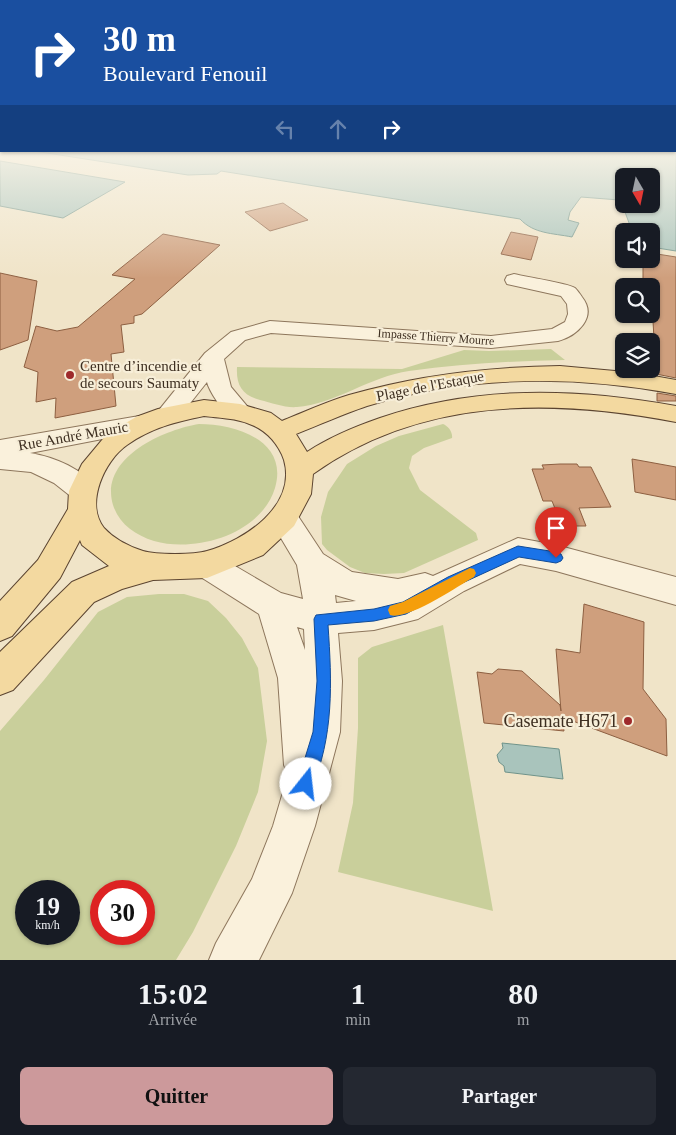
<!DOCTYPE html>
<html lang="fr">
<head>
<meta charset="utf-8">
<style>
  :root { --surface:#171b24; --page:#242831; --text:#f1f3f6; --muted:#9ea1a6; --accent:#cc999b }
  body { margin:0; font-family:Georgia,serif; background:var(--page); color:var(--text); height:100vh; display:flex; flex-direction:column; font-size:19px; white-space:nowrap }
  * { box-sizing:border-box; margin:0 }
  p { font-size:16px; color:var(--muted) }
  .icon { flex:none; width:28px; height:28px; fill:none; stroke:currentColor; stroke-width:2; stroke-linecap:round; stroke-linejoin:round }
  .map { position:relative; height:960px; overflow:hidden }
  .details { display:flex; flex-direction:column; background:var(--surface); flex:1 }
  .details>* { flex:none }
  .hud { position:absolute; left:0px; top:0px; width:676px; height:152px; box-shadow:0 1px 4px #0004; background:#1a4fa0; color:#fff; overflow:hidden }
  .needle { width:32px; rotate:171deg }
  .fabs { position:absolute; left:615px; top:168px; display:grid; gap:10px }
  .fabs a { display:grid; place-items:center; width:45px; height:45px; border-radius:8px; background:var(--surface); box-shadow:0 1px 4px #0004; font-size:25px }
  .speed { position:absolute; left:15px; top:880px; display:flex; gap:10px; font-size:25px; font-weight:700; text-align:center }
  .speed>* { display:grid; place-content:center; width:65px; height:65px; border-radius:50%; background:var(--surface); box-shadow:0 1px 4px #0004; line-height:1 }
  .speed small { font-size:12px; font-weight:400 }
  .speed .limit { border:8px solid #d22; background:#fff; color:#111 }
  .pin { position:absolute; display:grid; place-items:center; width:42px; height:42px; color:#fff; margin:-51px -21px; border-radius:50% 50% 50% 0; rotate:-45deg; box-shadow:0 0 5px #0007 }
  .pin .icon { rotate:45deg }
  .me { position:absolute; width:55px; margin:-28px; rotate:16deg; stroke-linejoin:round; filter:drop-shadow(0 0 4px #0008) }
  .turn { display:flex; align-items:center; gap:18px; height:105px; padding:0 20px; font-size:22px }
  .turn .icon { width:65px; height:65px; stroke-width:2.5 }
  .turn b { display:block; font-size:35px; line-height:42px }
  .lanes { display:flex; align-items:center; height:48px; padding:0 20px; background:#0003; justify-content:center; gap:25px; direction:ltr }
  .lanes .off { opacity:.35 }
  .eta { display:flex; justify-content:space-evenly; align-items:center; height:85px; text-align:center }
  .eta b { font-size:30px; font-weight:600; line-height:35px }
  .primary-button { display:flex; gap:10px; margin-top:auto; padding:10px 20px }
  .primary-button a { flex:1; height:58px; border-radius:8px; background:var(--accent); color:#111; font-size:20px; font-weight:600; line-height:58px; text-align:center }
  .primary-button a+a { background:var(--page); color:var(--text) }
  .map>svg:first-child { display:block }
</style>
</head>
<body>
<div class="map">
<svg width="676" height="960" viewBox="0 0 676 960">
  <rect width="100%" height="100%" fill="#f0e4c8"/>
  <path fill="#c9cf9b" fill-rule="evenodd" d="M 551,349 L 565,360 C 512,361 461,364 409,371 C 371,376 333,405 297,407 C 285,408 272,403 260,400 C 242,395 236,385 237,367 L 402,369 L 464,350 L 489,351 Z
    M 199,424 C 235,424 289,440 275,488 C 261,534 196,553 154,541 C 135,535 119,524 113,505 C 99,458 163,430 199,424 Z
    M 443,424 C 448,426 453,432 452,438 L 424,448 L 412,456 L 409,468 L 420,490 L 476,533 L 478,540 L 404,573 L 384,574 L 365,573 L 350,567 L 327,550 L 322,544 L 321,517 L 328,492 L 347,464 L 376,446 L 399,436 Z
    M 159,594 L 184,594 L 208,601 L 226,618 L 242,638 L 258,668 L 267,741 L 258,792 L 236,846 L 193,932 L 176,960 L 0,960 L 0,731 L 44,680 L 98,612 L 127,597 ZM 69,891 L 69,934 L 26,934 L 26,891 ZM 144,891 L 144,934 L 101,934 L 101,891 Z
    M 443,625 L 493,911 L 338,872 L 353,803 L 358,728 L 358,658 L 372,647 Z"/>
  <path fill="#a9c4bc" stroke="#6f938a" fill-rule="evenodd" d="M 34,151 L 665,151 L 676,153 L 676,251 L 651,247 L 651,231 L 632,231 L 625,212 L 620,211 L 619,200 L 581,197 L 570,212 L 568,220 L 579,223 L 572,237 C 552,233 534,234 520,219 L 221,171 L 217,174 L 188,175 ZM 624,176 L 651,176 L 651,204 L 624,204 Z
    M 0,161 L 125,182 L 63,218 L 0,206 Z
    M 502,743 L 559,749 L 563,779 L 505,772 L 504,766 L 499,762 L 497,755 L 503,748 Z"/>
  <path fill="#cf9f7d" stroke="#8d5f41" d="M 283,203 L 308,220 L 270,231 L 245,212 Z
    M 511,232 L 538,237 L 531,260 L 501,254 Z
    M 163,234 L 220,245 L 142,314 L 134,316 L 134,323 L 121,325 L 124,352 L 111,354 L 116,406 L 55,418 L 56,398 L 36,402 L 38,372 L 24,367 L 36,326 L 57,331 L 78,327 L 135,279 L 112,275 Z
    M 651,253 L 676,257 L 676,378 L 656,374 L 651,286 L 643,286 L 643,259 L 651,259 Z
    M 0,273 L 37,281 L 28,340 L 0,350 Z
    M 657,393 L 676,396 L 676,401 L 657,401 Z
    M 632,459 L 676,467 L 676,500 L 635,492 Z
    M 560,464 L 577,464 L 579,467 L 591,467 L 611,507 L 579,508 L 586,526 L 562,526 L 552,501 L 543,501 L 532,469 L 544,469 L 542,465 Z
    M 584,604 L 644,622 L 643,689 L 666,719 L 667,756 L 562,717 L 564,731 L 484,723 L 477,672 L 492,674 L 498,669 L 522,671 L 560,705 L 561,711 L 556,649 L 580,653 Z"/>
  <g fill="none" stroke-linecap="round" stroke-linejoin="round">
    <defs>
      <path id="minor" d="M 514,274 C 526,277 567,283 575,288 C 577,290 580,294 582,297 C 598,317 577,336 558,341 L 491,348 L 271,333 L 245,340 L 224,359 L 231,387 L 252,412 L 249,418 C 243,419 238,421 233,418 C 224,414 209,391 207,382 L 176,421 L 167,423 L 158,421 L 155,415 L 205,353 L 231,332 L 270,321 L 491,336 L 552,329 L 565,322 L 568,314 L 567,304 L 561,296 L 507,284 L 505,280 L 507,276 Z
        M 145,415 L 154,417 L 157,423 L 154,429 L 30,453 C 54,457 85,469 97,491 L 93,498 L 83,502 L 73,498 L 54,483 L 31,472 L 0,469 L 0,440 Z
        M 284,506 L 294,510 L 323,554 L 352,572 L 398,579 L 425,573 L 433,576 L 518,538 L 556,545 L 676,577 L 676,605 L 556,571 L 520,564 L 464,591 L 418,619 L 374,630 L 338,633 L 342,681 L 340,732 L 315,826 L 292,893 L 259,960 L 209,960 L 216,943 L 252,879 L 273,826 L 288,775 L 284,765 L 278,678 L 259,614 L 196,574 L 191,565 L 196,556 L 207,552 L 218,556 L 281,593 L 303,599 L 297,565 L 269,518 L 274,510 ZM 335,595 L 356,601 L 336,603 ZM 297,627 L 304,629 L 305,650 Z"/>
      <path id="major" d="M 560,366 L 637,373 L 676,380 L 676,394 C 574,375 467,375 367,406 C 343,414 319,425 296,434 L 307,452 C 330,437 354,427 380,418 C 477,385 576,388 676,406 L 676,422 C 551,398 421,397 313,474 L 311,494 L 294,526 L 263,555 L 207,578 L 153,580 L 122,589 L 94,602 L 13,690 L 0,695 L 0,652 L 72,582 L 109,566 L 82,545 L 80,540 L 60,578 L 12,636 L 0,641 L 0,601 L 38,560 L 68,509 L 69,491 L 82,464 L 107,434 L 136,417 L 158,409 L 204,400 L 240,404 L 271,413 L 282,421 C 304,412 326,402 349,395 C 418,375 488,367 560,366 ZM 204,416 C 220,418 237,418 252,425 C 267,431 279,445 284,460 C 297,506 245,540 207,551 C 194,555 156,555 143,551 C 130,547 114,539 104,528 C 85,504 104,461 127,445 C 151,428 175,422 204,416 Z"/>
    </defs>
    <use href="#minor" stroke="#8d765c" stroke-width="2"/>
    <use href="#major" stroke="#5b4430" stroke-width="2"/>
    <use href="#minor" fill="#faf1dc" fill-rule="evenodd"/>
    <use href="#major" fill="#f3d9a0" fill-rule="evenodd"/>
  </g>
  <linearGradient id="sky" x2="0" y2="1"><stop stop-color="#8fbad6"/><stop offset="0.52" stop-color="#f8f3e6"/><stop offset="1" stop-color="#f8f3e6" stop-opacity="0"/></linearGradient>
  <rect width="676" height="278" fill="url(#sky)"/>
  <path fill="#1a73e8" stroke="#114b97" d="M 518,546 L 556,552 L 561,554 L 563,558 L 561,561 L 556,563 L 519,557 L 458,585 L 406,614 L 374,621 L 328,625 C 332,683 334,736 311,790 L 306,793 L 300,790 L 297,784 L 313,732 L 317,681 L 314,619 L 316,615 L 374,609 L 403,602 L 448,577 Z"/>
  <path fill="#f59e0b" d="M 470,568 L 474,569 L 476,573 L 474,577 C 458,586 407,621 390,615 L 388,610 L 390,606 L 403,602 Z"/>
  <g fill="#9e2a2b" stroke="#f7eed8" stroke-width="2">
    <circle cx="70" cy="375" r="5"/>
    <circle cx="628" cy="721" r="5"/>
  </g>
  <g text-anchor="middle" stroke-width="4.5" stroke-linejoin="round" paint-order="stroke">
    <g font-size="12" fill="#3d2e20" stroke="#f7eed8">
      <text transform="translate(436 337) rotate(4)" y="4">Impasse Thierry Mourre</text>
    </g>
    <g font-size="15" fill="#3d2e20" stroke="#f7eed8" text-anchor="start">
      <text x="80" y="371">Centre d’incendie et<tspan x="80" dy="17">de secours Saumaty</tspan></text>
    </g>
    <g font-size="15" fill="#3d2e20" stroke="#f7eed8">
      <text transform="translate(430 386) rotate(-11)" y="5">Plage de l'Estaque</text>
      <text transform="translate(73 436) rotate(-10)" y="5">Rue André Mauric</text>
    </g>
    <g font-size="18" fill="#3d2e20" stroke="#f7eed8" text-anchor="end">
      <text x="618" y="727">Casemate H671</text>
    </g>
  </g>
</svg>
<div class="fabs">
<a><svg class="needle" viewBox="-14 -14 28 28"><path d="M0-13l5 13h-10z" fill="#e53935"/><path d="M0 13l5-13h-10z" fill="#9ea1a6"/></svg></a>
<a><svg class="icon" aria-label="sound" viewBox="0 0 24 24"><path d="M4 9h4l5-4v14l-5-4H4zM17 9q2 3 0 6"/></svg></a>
<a><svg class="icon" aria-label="search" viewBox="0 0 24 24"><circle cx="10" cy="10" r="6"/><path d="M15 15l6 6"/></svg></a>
<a><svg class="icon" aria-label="layers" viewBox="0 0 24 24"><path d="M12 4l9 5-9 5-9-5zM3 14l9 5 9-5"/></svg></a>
</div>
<div class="speed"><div>19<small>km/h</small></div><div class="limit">30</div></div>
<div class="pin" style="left:556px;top:558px;background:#d93025"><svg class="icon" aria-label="arrive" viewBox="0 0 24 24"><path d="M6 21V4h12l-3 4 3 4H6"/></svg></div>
<svg class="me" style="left:306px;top:784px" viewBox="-20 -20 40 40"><circle r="19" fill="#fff"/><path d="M0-13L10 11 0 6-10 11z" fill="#1a73e8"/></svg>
<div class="hud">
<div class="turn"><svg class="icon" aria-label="right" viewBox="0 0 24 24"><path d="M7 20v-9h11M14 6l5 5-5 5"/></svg><div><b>30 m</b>Boulevard Fenouil</div></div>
<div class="lanes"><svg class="icon off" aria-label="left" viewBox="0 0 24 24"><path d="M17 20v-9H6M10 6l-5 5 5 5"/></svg><svg class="icon off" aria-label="ahead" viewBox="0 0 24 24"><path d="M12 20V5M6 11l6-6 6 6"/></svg><svg class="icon" aria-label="right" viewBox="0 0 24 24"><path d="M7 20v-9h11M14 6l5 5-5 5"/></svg></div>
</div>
</div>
<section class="details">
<div class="eta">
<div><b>15:02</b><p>Arrivée</p></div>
<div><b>1</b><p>min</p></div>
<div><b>80</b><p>m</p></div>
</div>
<div class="primary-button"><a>Quitter</a><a>Partager</a></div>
</section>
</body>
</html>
